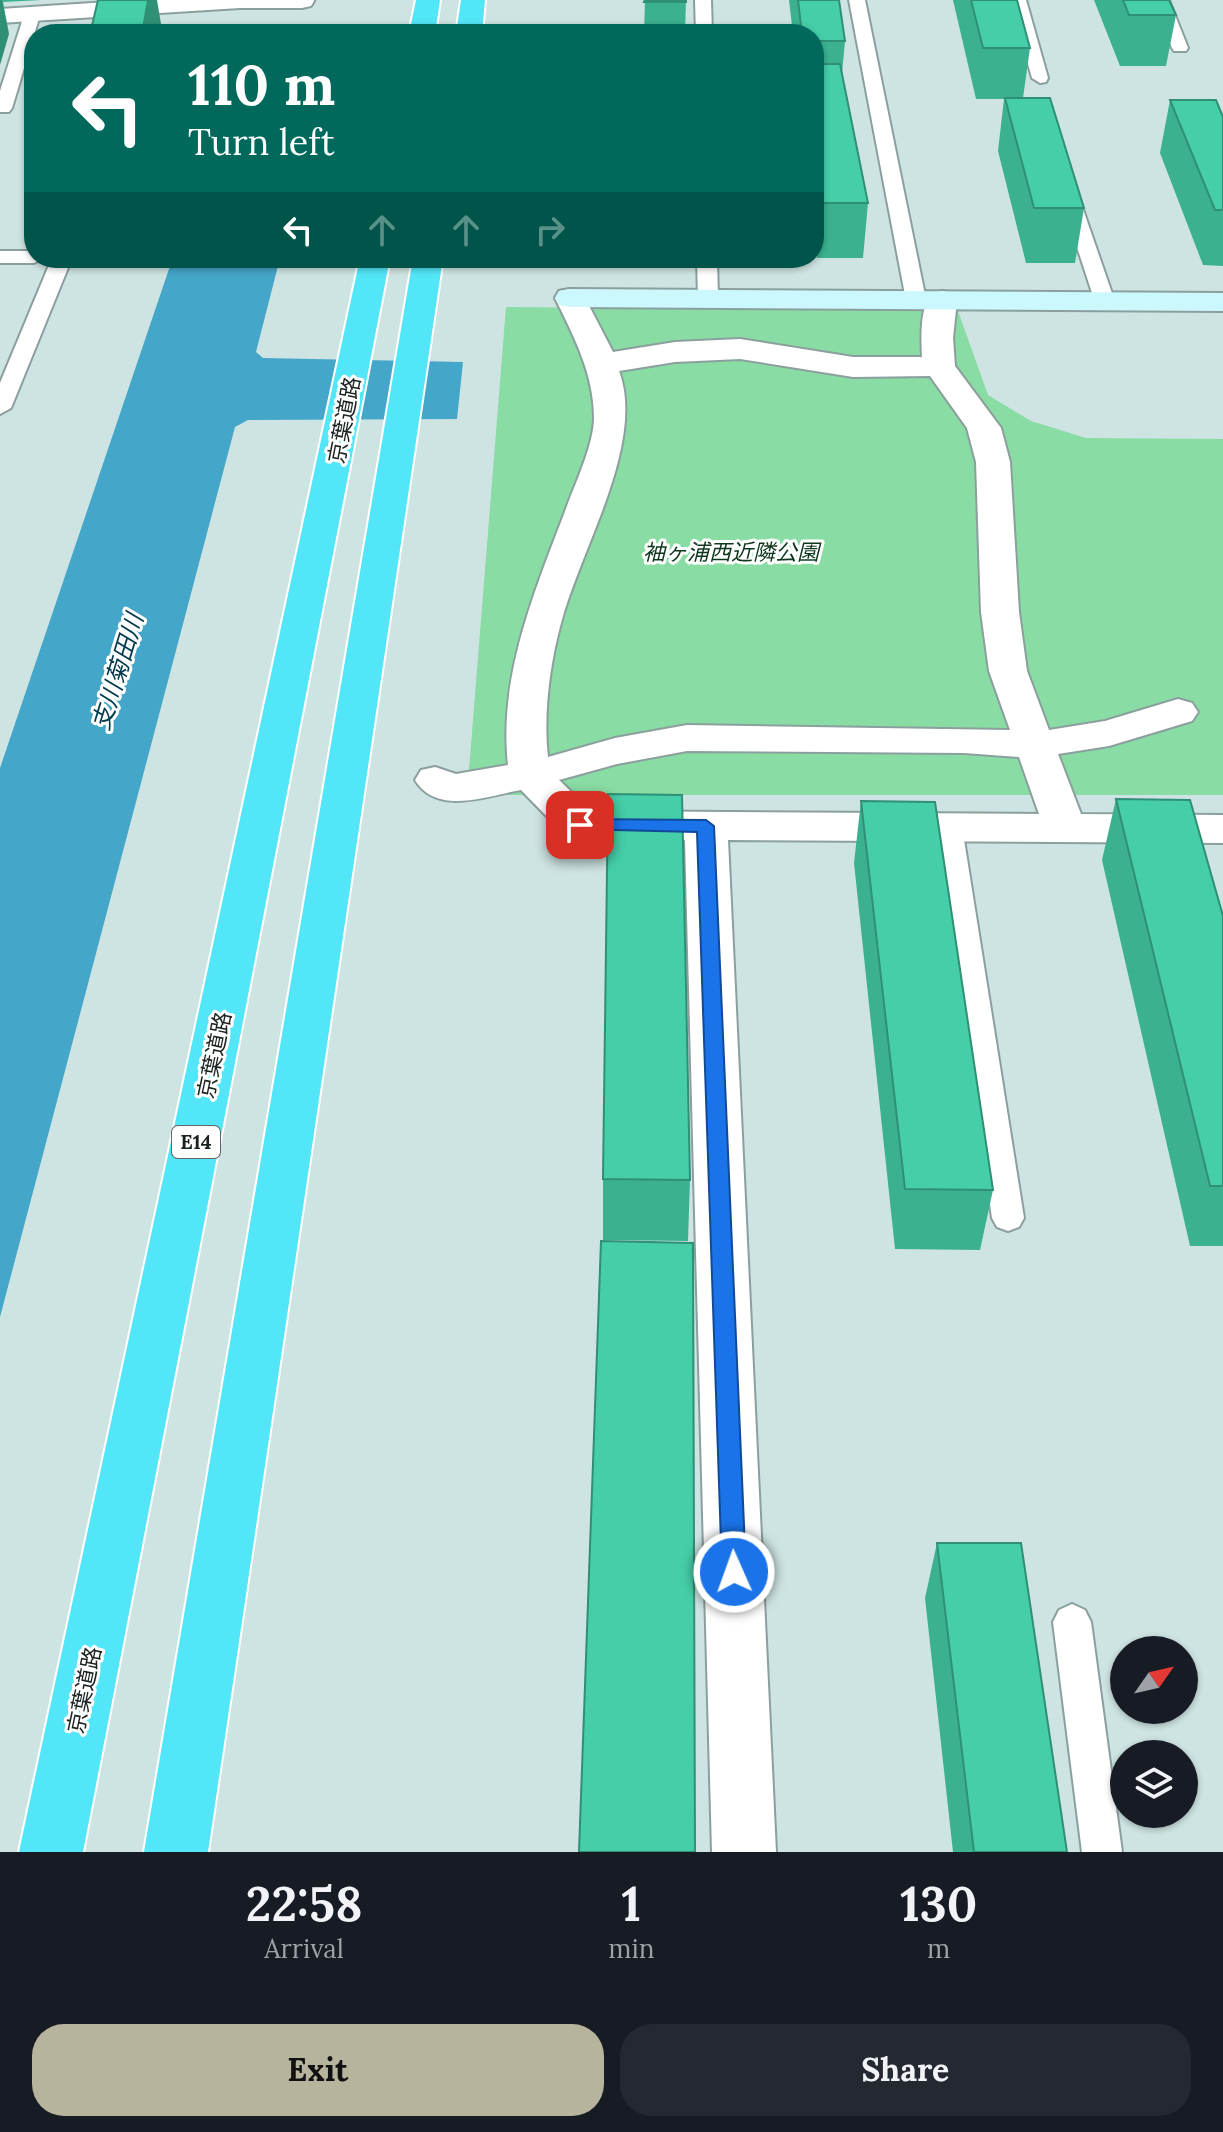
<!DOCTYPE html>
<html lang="en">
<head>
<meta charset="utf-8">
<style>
  :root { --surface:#171b24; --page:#242831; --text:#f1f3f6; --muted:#9ea1a6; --accent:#b7b49e }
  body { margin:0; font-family:Lora,"Noto Sans JP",serif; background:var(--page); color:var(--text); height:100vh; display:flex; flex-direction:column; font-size:30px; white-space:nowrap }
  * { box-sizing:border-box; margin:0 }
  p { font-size:26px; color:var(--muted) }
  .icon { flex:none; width:44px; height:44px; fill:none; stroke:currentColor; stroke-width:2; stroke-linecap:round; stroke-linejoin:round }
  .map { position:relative; height:1852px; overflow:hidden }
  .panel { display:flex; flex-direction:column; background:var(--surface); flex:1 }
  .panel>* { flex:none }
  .hud { position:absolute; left:24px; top:24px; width:800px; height:244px; border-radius:32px; box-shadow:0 2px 6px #0004; background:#00695c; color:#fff; overflow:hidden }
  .needle { width:52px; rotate:56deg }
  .tools { position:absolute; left:1110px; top:1636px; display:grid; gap:16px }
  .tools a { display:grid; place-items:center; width:88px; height:88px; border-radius:50%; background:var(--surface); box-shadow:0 2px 6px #0004; font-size:40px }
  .pin { position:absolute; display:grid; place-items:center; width:68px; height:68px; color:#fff; margin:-34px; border-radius:16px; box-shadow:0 4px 12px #0006 }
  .me { position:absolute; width:88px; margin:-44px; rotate:358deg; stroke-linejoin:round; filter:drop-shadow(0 0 6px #0008) }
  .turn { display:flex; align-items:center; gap:28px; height:168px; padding:0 32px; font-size:36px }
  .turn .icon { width:104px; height:104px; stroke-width:2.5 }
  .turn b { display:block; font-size:56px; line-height:68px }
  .lanes { display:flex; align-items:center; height:76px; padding:0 32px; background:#0003; justify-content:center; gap:40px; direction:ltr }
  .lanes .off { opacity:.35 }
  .eta { display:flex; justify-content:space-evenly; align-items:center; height:136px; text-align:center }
  .eta b { font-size:48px; font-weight:700; line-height:56px }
  .action { display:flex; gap:16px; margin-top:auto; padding:16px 32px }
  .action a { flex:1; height:92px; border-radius:32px; background:var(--accent); color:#111; font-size:32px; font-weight:700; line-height:92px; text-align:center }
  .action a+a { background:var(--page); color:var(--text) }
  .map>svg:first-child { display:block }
</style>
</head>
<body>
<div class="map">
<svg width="1223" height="1852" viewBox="0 0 1223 1852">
  <rect width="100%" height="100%" fill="#cee4e2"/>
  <path fill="#89dca3" d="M 506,307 L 958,311 L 988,395 L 1031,421 L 1086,438 L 1223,439 L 1223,795 L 467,795 Z"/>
  <path fill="#44a6c9" d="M 279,262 L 256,352 L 263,358 L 463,362 L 457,419 L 248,420 L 235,427 L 0,1317 L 0,768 L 171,263 Z"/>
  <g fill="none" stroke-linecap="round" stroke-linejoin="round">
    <defs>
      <path id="lane" d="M 695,0 L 711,0 L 712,34 L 696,34 Z
        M 849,0 L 865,0 L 926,300 L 916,306 L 906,300 Z
        M 1010,0 L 1026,0 L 1048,78 L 1046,82 L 1040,83 L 1032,78 Z
        M 1153,0 L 1169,0 L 1188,48 L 1186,51 L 1174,51 L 1172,48 Z
        M 32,10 L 40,15 L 12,108 L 9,112 L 0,112 L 0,91 L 24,15 Z
        M 1068,187 L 1077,192 L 1115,302 L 1112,306 L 1105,308 L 1095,302 L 1059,192 Z
        M 0,251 L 34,251 L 34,258 L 43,258 L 34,263 L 0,263 Z
        M 52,258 L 72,258 L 11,408 L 0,414 L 0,383 Z
        M 697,258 L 717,258 L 718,299 L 715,303 L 701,303 L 698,299 Z
        M 949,818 L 958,821 L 962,827 L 1024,1218 L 1019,1227 L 1008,1231 L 997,1227 L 992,1218 L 936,827 L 940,821 Z
        M 1072,1604 L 1085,1610 L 1091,1622 L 1122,1852 L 1082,1852 L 1053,1622 L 1059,1610 Z"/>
      <path id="street" d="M 138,0 L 314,0 L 314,1 L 311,6 L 302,8 L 240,8 L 0,23 L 0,9 Z
        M 570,289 L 581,291 L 585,298 L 613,352 L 675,342 L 740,339 L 853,357 L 922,357 C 921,337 920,310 931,293 L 942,291 L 953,293 L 957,300 L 953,338 L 955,366 L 1001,428 L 1010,462 L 1019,612 L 1027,671 L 1049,730 L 1105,721 L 1178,699 L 1192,703 L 1198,712 L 1192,721 L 1109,746 L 1058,754 L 1081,814 L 1223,815 L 1223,843 L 728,840 L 776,1852 L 712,1852 L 685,840 L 580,839 L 565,835 L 521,790 C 486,796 437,816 415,780 L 421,770 L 435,767 L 456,774 L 508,765 C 498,674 536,589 567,506 C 576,482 594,443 594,418 C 594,374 574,337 555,298 L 559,291 ZM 740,359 L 853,377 L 930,376 L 967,428 L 976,462 L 981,612 L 989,671 L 1010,730 L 687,725 L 615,738 L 548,757 C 543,714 550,663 561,623 C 580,550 646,443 619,371 L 675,362 ZM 687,751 L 964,753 L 1019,757 L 1039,814 L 591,811 L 559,780 L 617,764 Z"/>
      <path id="secondary" d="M 570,289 L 1223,293 L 1223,311 L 570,307 L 559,305 L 555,298 L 559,291 Z"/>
      <path id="highway" d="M 416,0 L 440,0 L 435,34 L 409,34 Z
        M 461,0 L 485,0 L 482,34 L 456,34 Z
        M 360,258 L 390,258 L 83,1852 L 19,1852 Z
        M 413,258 L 443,258 L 208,1852 L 144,1852 Z"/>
    </defs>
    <use href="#lane" stroke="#8ba09e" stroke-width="4"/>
    <use href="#street" stroke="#8ba09e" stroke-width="4"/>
    <use href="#secondary" stroke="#8ba09e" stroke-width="4"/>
    <use href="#highway" stroke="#fff" stroke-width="4"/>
    <use href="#lane" fill="#fff" fill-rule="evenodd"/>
    <use href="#street" fill="#fff" fill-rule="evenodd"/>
    <use href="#secondary" fill="#cbf8fd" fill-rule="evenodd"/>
    <use href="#highway" fill="#52e6f8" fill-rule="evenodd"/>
  </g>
  <path fill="#3bb190" d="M 0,0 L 42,0 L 3,2 L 9,34 Z
    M 645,0 L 686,0 L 685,34 L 644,34 Z
    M 789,0 L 839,0 L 845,41 L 842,74 L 868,203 L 863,258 L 817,258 L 814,236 L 814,34 L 793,34 Z
    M 953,0 L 1017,0 L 1030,48 L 1023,98 L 1084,208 L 1075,263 L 1026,263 L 998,151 L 1004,99 L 976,99 Z
    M 1094,0 L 1169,0 L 1176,15 L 1166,66 L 1120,66 Z
    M 1170,100 L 1223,117 L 1223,266 L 1203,265 L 1160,153 Z
    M 1116,799 L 1223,916 L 1223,1246 L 1190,1246 L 1102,860 Z
    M 861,801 L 993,1190 L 980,1250 L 895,1249 L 854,863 Z
    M 603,1179 L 690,1180 L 688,1241 L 603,1240 Z
    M 937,1543 L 1067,1852 L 953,1852 L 925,1598 Z"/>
  <path fill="#309076" d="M 0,0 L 2,0 L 9,34 L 0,65 Z
    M 148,0 L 157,0 L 161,24 L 159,34 L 142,34 Z"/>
  <path fill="#45cea8" stroke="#309076" stroke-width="2" d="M 98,0 L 148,0 L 142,34 L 90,34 Z
    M 645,0 L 686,0 L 686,2 L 644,2 Z
    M 798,0 L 839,0 L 845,41 L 814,41 L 814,34 L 802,34 Z
    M 971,0 L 1017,0 L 1030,48 L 983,48 Z
    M 1123,0 L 1169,0 L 1176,15 L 1129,15 Z
    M 814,64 L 840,64 L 868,203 L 822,203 L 814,157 Z
    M 1005,98 L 1050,98 L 1084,208 L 1034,208 Z
    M 1170,100 L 1216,100 L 1223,117 L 1223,210 L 1215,210 Z
    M 608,794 L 682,795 L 690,1180 L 603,1179 Z
    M 1116,799 L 1190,800 L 1223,916 L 1223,1186 L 1210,1186 Z
    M 861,801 L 935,802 L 993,1190 L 905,1189 Z
    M 601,1241 L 693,1243 L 695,1852 L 579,1852 Z
    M 937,1543 L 1021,1543 L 1067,1852 L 974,1852 Z"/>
  <path fill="#1a73e8" stroke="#114b97" stroke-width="2" d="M 580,819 L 706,820 L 714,826 L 746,1572 L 742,1580 L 734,1583 L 726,1580 L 722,1572 L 697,832 L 574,829 L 572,825 Z"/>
  <g text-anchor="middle" stroke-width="6" stroke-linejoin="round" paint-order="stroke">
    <rect fill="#fff" stroke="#5f6464" stroke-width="2" x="172" y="1126" width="48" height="32" rx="6"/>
    <g font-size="20" font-weight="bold" fill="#1a2222">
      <text x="196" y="1149">E14</text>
    </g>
    <g font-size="22" fill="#1a2222" stroke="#fff">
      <text transform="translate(344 420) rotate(-79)" y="8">京葉道路</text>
      <text transform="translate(214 1055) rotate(-78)" y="8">京葉道路</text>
      <text transform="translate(84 1690) rotate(-78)" y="8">京葉道路</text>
    </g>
    <g font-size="22" font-style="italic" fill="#0e371e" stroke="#fff">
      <text x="731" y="560">袖ヶ浦西近隣公園</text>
    </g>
    <g font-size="24" font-style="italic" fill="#003b4d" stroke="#fff">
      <text transform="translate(118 672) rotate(-73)" y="8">支川菊田川</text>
    </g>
  </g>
</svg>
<div class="tools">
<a><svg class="needle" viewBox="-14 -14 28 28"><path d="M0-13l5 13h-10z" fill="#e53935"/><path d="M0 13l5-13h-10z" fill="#9ea1a6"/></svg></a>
<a><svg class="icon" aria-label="layers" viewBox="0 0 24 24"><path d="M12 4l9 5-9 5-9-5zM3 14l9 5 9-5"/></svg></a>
</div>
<div class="pin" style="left:580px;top:825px;background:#d93025"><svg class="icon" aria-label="arrive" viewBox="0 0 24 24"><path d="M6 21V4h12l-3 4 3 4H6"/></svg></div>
<svg class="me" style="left:734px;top:1572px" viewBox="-20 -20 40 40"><circle r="17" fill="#1a73e8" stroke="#fff" stroke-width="3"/><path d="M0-11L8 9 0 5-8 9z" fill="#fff"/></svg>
<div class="hud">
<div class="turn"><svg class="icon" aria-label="left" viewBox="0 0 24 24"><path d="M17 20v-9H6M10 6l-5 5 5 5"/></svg><div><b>110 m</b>Turn left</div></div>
<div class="lanes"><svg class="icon" aria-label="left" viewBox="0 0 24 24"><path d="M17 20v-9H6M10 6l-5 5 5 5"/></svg><svg class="icon off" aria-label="ahead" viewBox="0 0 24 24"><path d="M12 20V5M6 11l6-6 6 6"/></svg><svg class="icon off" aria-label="ahead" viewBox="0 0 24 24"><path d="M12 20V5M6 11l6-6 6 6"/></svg><svg class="icon off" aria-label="right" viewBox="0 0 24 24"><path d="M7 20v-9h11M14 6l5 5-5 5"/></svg></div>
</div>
</div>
<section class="panel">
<div class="eta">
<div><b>22:58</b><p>Arrival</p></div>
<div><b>1</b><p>min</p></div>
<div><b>130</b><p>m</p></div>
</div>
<div class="action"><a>Exit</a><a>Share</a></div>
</section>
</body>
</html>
